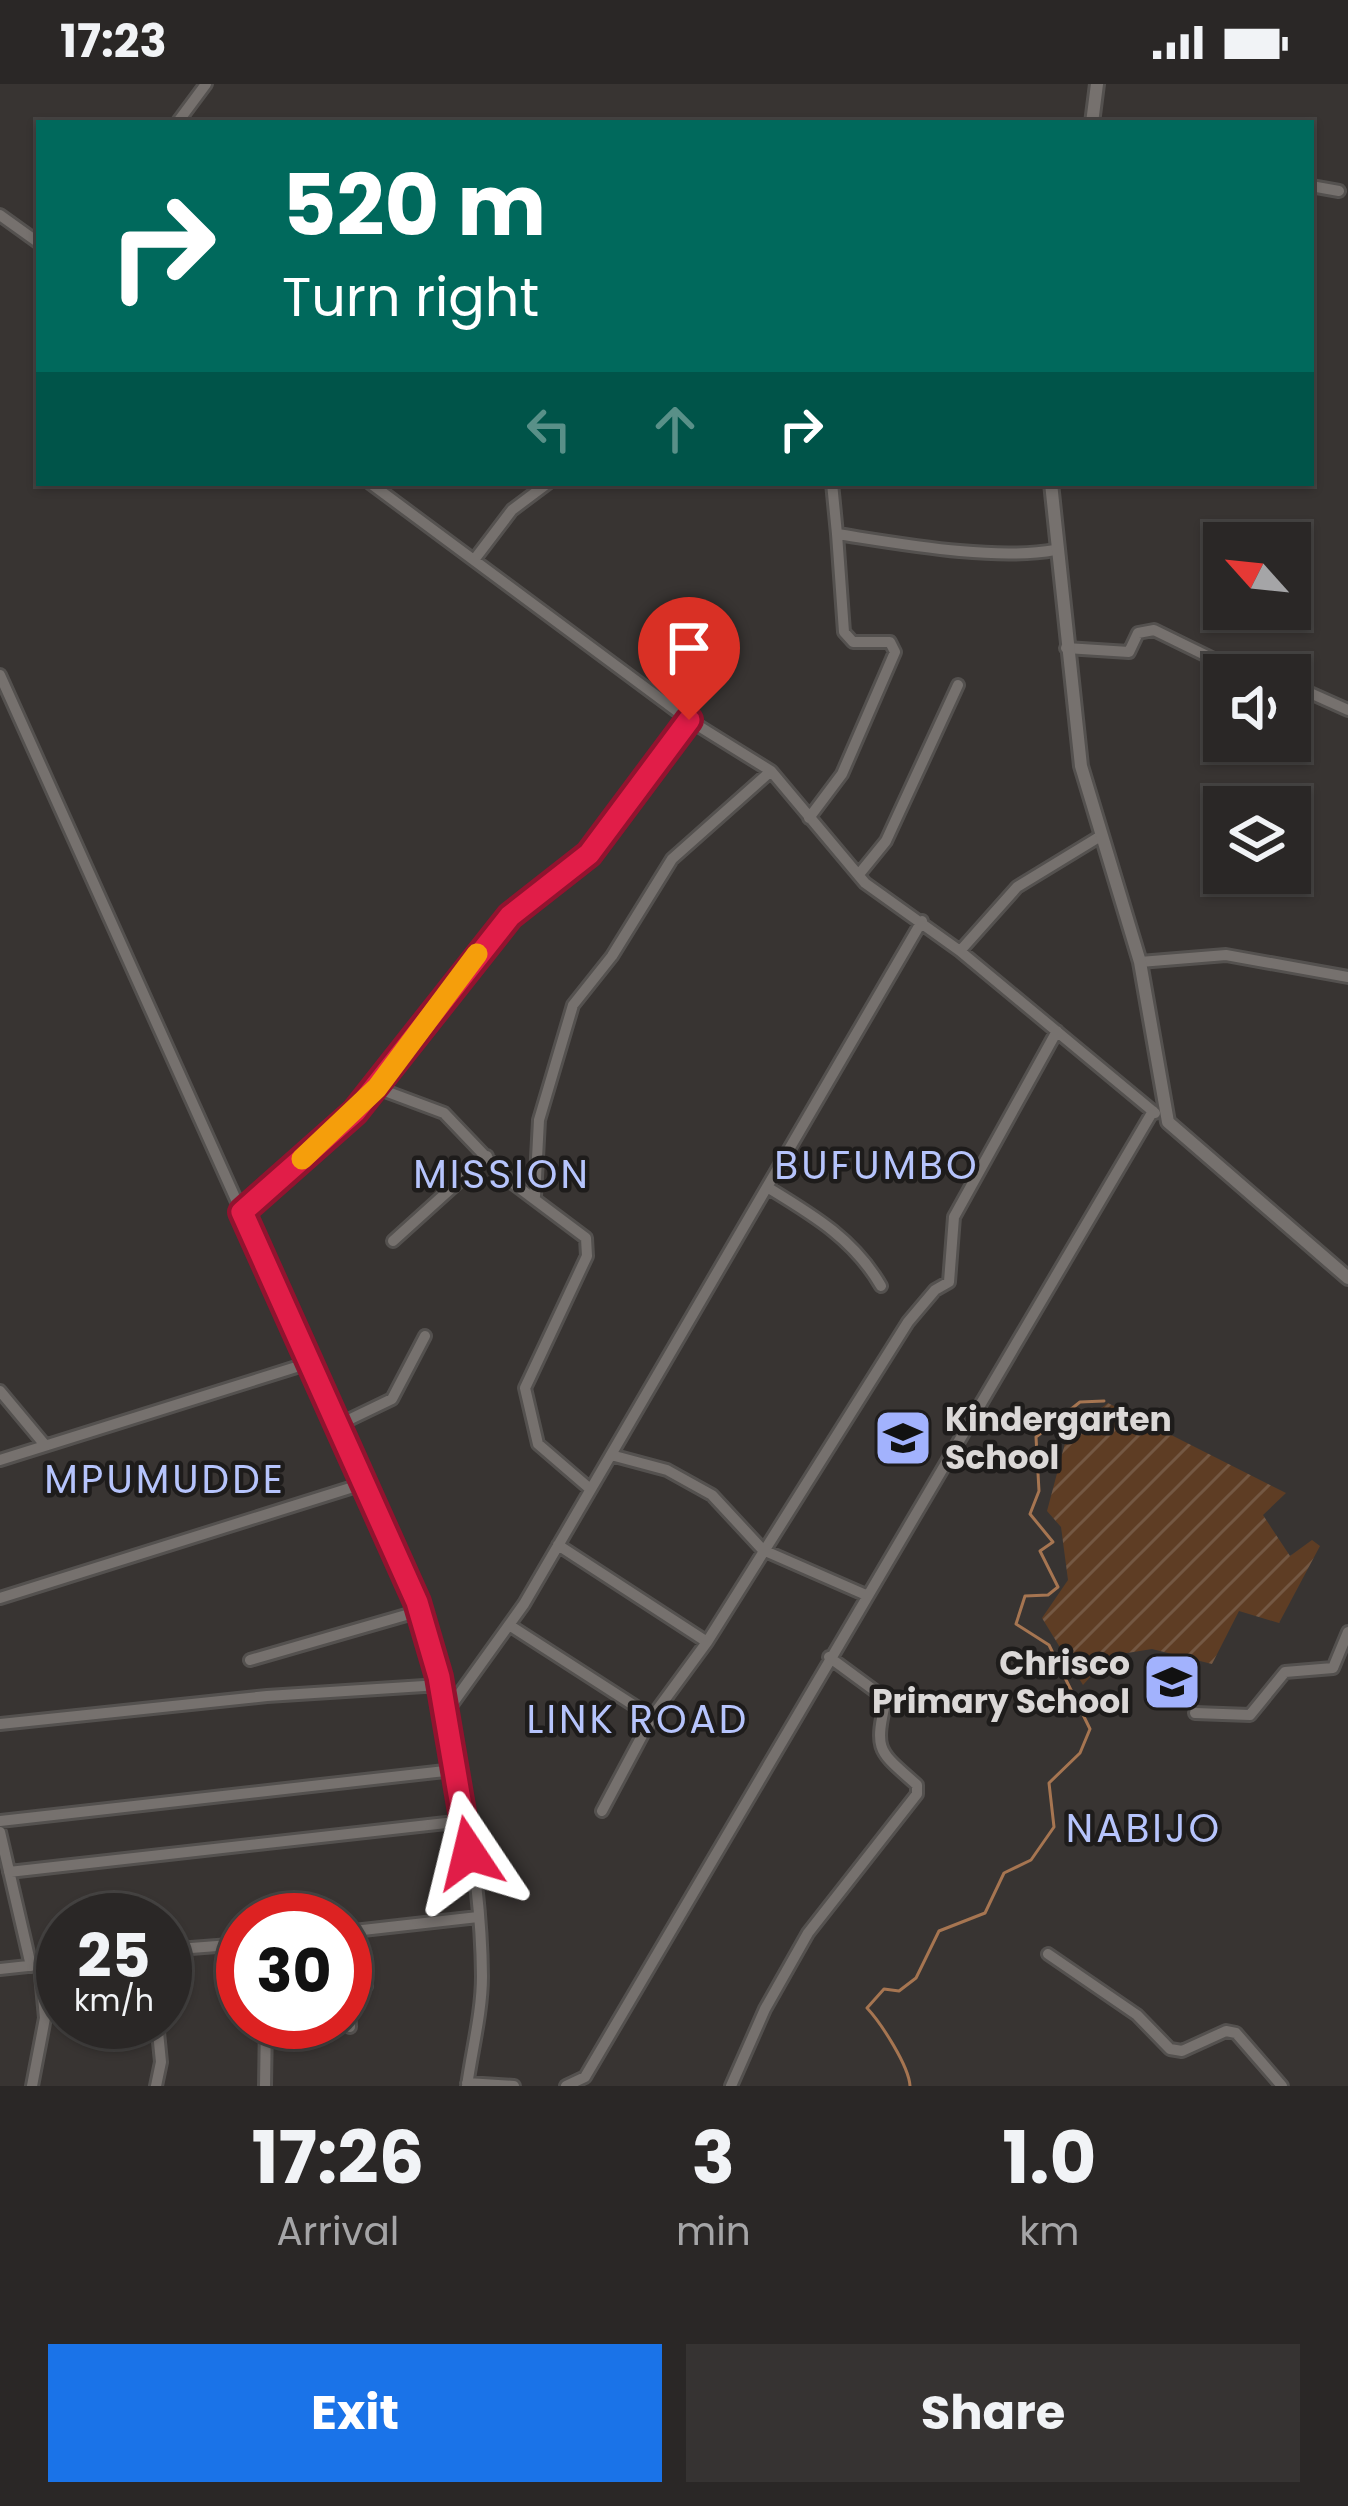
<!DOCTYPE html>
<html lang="en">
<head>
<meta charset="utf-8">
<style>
  :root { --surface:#2a2726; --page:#363332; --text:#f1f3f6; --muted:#a5a5a7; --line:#464443; --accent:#1a73e8 }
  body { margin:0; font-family:Poppins,sans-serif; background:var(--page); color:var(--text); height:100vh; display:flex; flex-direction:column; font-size:45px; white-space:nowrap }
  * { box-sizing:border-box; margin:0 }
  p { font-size:39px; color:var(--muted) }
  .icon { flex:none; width:66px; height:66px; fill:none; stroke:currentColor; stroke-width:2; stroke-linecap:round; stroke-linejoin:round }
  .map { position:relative; height:2002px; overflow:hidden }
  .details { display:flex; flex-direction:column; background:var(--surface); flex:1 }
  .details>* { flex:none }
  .banner { position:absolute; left:36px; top:36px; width:1278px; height:366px; border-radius:0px; box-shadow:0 3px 9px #0004,0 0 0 3px var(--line); background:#00695c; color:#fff; overflow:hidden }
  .needle { width:78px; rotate:297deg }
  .fabs { position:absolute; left:1203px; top:438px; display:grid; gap:24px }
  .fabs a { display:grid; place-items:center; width:108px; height:108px; border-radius:0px; background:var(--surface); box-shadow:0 3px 9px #0004,0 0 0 3px var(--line); font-size:60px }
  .speed { position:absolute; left:36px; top:1809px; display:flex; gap:24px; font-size:60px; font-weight:700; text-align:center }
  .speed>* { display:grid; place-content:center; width:156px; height:156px; border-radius:50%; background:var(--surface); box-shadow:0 3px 9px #0004,0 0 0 3px var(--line); line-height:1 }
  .speed small { font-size:30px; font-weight:400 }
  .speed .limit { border:18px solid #d22; background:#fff; color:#111 }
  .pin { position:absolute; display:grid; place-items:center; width:102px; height:102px; color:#fff; margin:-123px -51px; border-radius:50% 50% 50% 0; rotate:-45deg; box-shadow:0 0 12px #0007 }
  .pin .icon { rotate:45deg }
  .me { position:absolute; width:132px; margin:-66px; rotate:350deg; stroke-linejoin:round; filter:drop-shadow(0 0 9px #0008) }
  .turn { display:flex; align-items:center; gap:42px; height:252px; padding:0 48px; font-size:54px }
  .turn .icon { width:156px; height:156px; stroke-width:2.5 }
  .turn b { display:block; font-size:84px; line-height:102px }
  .lanes { display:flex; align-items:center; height:114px; padding:0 48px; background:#0003; justify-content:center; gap:60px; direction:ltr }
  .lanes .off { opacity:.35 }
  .eta { display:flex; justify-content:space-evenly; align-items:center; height:204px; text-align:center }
  .eta b { font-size:72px; font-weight:700; line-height:84px }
  .cta { display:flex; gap:24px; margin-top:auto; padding:24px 48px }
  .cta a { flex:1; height:138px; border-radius:0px; background:var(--accent); color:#fff; font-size:48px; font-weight:700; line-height:138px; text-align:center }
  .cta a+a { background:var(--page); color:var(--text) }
  .status { display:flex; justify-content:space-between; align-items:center; height:84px; padding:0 60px; background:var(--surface); direction:ltr }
  .status svg { height:33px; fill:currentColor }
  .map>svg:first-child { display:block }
</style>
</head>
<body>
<div class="status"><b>17:23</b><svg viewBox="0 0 49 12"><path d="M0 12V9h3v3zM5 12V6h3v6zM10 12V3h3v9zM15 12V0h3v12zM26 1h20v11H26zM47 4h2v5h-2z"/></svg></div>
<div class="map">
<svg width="1348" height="2002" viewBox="0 0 1348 2002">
  <defs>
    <pattern id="garden-furrows" width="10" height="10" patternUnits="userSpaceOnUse" patternTransform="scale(3)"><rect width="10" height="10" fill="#5e3d24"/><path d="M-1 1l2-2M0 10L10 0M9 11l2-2" fill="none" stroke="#745843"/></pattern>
  </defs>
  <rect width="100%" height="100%" fill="#383432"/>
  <path fill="url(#garden-furrows)" d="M 1108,1319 L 1286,1409 L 1263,1431 L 1290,1472 L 1312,1456 L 1320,1462 L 1279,1539 L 1239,1527 L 1212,1580 L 1152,1565 L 1109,1572 L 1083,1601 L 1042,1534 L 1068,1496 L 1061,1443 L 1047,1427 L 1068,1348 Z"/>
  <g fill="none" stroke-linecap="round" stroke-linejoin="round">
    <path stroke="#a67551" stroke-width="3" d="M 910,2002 C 909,1982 881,1939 867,1924 L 884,1905 L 899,1907 L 916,1894 L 939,1847 L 985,1829 L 1004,1789 L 1031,1776 L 1054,1743 L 1049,1699 L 1080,1669 L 1090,1645 L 1049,1561 L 1016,1540 L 1025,1512 L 1048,1511 L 1058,1503 L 1040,1467 L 1053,1458 L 1030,1430 L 1039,1407 L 1036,1353 L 1080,1318 L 1104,1317"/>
    <defs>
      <path id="minor" d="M 177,39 L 206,0
        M 1311,102 L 1339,107
        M 0,131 L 39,159
        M 370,399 L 689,636 L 771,687 L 865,799 L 960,867 L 1155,1029
        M 832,399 L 837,450 C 902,460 994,477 1055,466
        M 474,476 L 512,426 L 548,399
        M 1066,564 L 1129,568 L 1138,549 L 1154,546 L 1246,591
        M 0,591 L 417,1518 C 449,1634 481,1771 482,1892 C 482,1928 472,1966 467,2002
        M 1290,600 L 1348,626
        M 809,734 L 842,690 L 895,568 L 890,558 L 853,558 L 844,548 L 837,450
        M 860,789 L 886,757 L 958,601
        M 960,867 L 1017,803 L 1099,753
        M 1140,878 L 1226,871 L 1348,893
        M 377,1004 L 444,1029 L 506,1094 L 586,1154 L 587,1172 L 525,1304 L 538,1360 L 589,1404
        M 767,1103 C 813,1131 854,1155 881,1202
        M 535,1112 L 539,1036 L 573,921 L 612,872 L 672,775 L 771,687
        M 242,1128 L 355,1028 L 510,832 L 589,769 L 689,636
        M 393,1157 L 487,1072
        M 0,1307 L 45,1361
        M 338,1341 L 392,1315 L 425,1252
        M 611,1371 L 667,1386 L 712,1411 L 763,1466 L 866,1511
        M 0,1376 L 309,1279
        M 558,1461 L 707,1558 L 652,1633
        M 0,1514 L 366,1399
        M 509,1541 L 652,1633 L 602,1727
        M 707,1558 L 908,1238 L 935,1206 L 949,1198 L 954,1133 L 1057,947
        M 250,1576 L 420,1527
        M 1195,1629 L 1250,1631 L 1285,1588 L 1333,1584 L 1348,1548
        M 445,1630 L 524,1520 L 922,837
        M 0,1640 L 267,1612 L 440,1601
        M 0,1737 L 454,1686
        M 0,1748 L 31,1882
        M 9,1788 L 464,1737
        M 345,1848 L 478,1833
        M 165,1866 L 243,1860
        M 1048,1870 L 1137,1931 L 1170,1965 L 1182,1967 L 1226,1947 L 1236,1949 L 1282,2002
        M 0,1885 L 37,1881
        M 345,1904 L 366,1902
        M 348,1904 L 350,1943
        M 467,1999 L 514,2002
        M 32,2002 L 45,1934 L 40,1880 L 63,1876
        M 156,2002 L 161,1978 L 157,1938
        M 265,2002 L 266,1938
        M 566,2002 L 585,1993 L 1153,1027
        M 731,2002 L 765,1925 L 808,1849 L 917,1710 L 917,1701 C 878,1666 874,1668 886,1615 L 829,1573"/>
      <path id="tertiary" d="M 1092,39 L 1097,0
        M 1051,399 L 1081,682 L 1140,878 L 1168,1038 L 1348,1194"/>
    </defs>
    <use href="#minor" stroke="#54514f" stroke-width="16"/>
    <use href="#tertiary" stroke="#54514f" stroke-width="18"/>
    <use href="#minor" stroke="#76716e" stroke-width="10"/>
    <use href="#tertiary" stroke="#76716e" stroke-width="12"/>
  </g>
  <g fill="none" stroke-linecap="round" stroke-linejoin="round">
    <defs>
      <path id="route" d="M 469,1769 L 439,1593 L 417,1518 L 242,1128 L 355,1028 L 510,832 L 589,770 L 689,636"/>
    </defs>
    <use href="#route" stroke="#92132f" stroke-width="30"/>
    <use href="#route" stroke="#e11d48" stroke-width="21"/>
    <path stroke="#f59e0b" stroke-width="21" d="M 302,1075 L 377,1004 L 477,870"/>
  </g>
  <defs>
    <symbol id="school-square" viewBox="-11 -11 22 22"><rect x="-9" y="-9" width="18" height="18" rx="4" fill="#a2b2fd" stroke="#1e1c1b"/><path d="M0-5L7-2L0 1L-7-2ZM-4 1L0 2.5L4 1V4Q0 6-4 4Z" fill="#111"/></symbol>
  </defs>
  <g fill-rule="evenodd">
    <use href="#school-square" x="870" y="1321" width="66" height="66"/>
    <use href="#school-square" x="1139" y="1565" width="66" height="66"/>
  </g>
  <g text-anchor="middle" stroke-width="9" stroke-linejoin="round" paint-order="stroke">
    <g font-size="33" font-weight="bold" fill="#dbd8d7" stroke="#1e1c1b" text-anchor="start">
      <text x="945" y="1347">Kindergarten<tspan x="945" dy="38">School</tspan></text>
      <text x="1130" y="1591" text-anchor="end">Chrisco<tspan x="1130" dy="38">Primary School</tspan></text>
    </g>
    <g font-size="39" letter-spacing="3" fill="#b6c4fc" stroke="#1e1c1b">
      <text x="877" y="1095">BUFUMBO</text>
      <text x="502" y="1104">MISSION</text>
      <text x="165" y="1409">MPUMUDDE</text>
      <text x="638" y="1649">LINK ROAD</text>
      <text x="1144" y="1758">NABIJO</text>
    </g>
  </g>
</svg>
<div class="fabs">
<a><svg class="needle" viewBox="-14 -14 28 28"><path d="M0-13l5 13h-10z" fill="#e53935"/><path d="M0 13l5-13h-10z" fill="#a5a5a7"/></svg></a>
<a><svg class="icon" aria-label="sound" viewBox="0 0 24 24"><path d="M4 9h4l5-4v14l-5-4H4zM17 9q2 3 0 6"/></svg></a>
<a><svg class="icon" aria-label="layers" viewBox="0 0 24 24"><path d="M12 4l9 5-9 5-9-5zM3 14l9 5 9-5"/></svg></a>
</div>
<div class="speed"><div>25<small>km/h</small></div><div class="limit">30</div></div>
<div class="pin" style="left:689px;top:636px;background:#d93025"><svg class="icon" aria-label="arrive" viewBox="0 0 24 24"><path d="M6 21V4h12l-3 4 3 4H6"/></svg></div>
<svg class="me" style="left:469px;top:1769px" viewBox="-20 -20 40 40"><path d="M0-17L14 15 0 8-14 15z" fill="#e11d48" stroke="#fff" stroke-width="4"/></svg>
<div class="banner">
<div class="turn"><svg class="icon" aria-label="right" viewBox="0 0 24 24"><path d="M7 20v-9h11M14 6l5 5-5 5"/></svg><div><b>520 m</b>Turn right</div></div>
<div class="lanes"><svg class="icon off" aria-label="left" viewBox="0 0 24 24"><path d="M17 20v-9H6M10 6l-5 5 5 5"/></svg><svg class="icon off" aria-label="ahead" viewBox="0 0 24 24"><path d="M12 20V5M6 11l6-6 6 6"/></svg><svg class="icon" aria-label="right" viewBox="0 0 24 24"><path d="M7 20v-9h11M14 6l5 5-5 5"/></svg></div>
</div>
</div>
<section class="details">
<div class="eta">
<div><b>17:26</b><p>Arrival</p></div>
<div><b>3</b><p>min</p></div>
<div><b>1.0</b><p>km</p></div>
</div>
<div class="cta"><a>Exit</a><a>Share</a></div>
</section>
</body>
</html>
